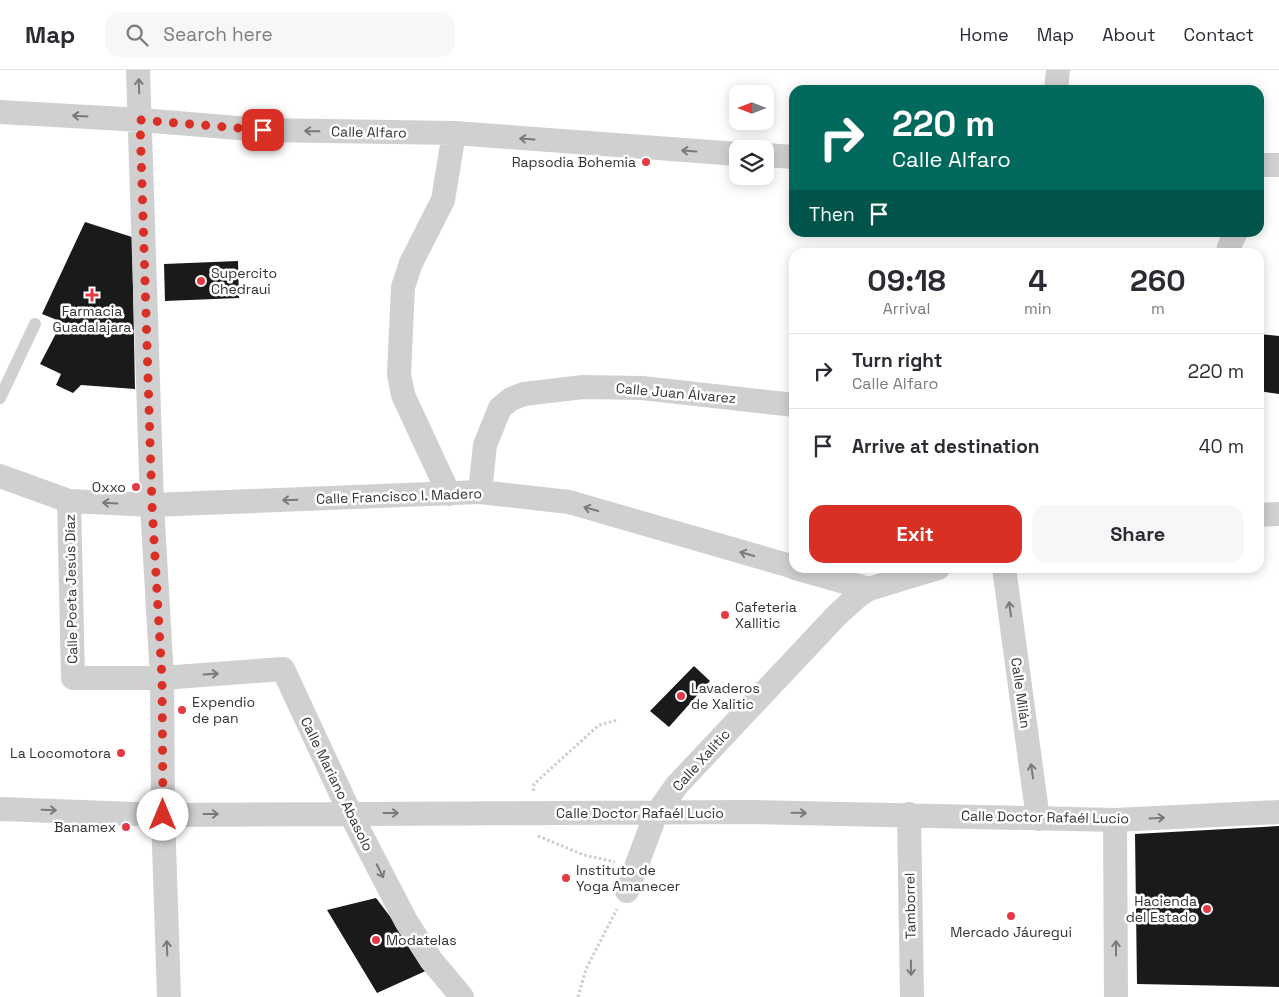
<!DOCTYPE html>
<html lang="en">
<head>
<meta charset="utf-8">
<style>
  :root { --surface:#fff; --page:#f7f7f7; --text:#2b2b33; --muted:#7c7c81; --line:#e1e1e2; --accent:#d93025 }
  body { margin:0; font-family:"Space Grotesk",sans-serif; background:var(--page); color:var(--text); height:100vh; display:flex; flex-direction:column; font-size:19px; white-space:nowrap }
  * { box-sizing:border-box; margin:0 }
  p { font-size:16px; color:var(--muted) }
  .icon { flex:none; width:28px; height:28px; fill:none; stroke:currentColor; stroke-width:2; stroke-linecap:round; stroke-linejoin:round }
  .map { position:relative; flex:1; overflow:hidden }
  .panel { position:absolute; left:789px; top:178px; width:475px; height:325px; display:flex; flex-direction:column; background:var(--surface); border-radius:15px; box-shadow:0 2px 12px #0003 }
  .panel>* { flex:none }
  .banner { position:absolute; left:789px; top:15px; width:475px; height:152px; border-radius:15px; box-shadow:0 2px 12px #0003; background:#00695c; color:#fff; overflow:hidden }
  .needle { width:32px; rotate:270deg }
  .controls { position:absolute; left:729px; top:15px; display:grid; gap:10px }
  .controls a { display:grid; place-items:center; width:45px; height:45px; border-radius:10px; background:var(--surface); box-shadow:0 2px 12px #0003; font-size:25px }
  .pin { position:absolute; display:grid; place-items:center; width:42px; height:42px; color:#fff; margin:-21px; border-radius:10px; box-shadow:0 2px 8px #0006 }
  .me { position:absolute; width:55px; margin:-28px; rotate:0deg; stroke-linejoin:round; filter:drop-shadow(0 0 4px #0008) }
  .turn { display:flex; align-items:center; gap:18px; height:105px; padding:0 20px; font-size:22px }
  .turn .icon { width:65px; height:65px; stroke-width:2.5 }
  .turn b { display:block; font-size:35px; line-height:42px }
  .then { display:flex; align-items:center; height:48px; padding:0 20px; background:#0003; gap:10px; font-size:19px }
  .eta { display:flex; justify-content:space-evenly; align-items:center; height:85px; text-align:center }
  .eta b { font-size:30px; font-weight:600; line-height:35px }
  .action { display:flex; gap:10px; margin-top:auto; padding:10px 20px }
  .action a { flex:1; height:58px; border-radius:15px; background:var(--accent); color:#fff; font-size:20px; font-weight:600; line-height:58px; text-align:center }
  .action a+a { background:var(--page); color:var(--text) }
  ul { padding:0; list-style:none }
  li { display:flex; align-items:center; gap:15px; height:75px; padding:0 20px; border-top:1px solid var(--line) }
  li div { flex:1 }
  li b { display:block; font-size:19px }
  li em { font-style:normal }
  header { display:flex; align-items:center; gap:30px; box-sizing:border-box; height:70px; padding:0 25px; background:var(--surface); border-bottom:1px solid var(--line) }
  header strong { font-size:24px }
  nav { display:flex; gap:28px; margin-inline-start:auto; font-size:18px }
  .search { width:350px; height:45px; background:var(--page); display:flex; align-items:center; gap:12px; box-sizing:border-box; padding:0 18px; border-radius:15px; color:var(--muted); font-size:19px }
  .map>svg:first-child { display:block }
</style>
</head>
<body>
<header>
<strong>Map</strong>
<div class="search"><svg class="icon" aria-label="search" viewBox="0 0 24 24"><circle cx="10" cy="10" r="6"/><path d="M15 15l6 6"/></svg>Search here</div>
<nav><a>Home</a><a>Map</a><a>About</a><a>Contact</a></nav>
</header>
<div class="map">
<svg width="1279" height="927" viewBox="0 0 1279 927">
  <rect width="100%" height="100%" fill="#fff"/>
  <path fill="#1a1a1a" d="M 85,152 L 132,167 L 135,319 L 81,315 L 73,323 L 56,315 L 61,304 L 40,294 L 62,252 L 42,244 Z
    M 238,191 L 239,228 L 165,231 L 164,194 Z
    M 1259,264 L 1279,266 L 1279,324 L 1259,321 Z
    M 694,596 L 710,611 L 669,657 L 650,641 Z
    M 1279,756 L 1279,917 L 1137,914 L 1135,764 Z
    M 376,828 L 430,899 L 377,923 L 327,840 Z"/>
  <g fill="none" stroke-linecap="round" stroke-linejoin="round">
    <path stroke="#cdcdcd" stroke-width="3" stroke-dasharray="2.5 2.5" stroke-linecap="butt" d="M 533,721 L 534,714 L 599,655 L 618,650
      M 538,766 L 584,785 L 615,792
      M 578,927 L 586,899 L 617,839"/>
    <path stroke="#d0d0d0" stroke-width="12" d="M 0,328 L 35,254"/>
    <path stroke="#d0d0d0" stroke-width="24" d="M 138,0 L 152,435 L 162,608 L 163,745 L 169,927
      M 1056,20 L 1058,0
      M 0,42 L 141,50 L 263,60 L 454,63 L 738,84
      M 765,85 L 794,87
      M 1259,95 L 1279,95
      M 1228,182 L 1229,177 L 1236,162
      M 0,406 L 69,431 L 152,435 L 480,422 L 569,432 L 794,497
      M 480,422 L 485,375 L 500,338 L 511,329 L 524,324 L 583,317 L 642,318 L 794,335
      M 449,424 L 403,325 L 399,304 L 403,217 L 411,193 L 443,130 L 454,63
      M 69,431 L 73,608 L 162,608 L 283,599 L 350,743 L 406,851 L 431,890 L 462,927
      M 1259,445 L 1279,444
      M 795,498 L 869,519 L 938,498
      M 1004,498 L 1038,749
      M 0,739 L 163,745 L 750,742 L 1115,750 L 1279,742
      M 909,744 L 912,927
      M 1115,750 L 1116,927
      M 627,821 L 655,746 L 677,715 L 837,545 L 858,526 L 869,519"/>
  </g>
  <defs><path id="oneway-shaft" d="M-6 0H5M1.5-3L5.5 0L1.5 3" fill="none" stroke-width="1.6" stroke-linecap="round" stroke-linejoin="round" transform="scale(1.25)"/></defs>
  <g stroke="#7a7a7a">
    <use href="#oneway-shaft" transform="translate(139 16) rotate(-92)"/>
    <use href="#oneway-shaft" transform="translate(80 46) rotate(-177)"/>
    <use href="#oneway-shaft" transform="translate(312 61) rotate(-179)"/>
    <use href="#oneway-shaft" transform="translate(527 69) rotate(-176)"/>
    <use href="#oneway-shaft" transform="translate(689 81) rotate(-176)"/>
    <use href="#oneway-shaft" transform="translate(290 430) rotate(178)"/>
    <use href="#oneway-shaft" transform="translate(110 433) rotate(-177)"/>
    <use href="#oneway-shaft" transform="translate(591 439) rotate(-164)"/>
    <use href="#oneway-shaft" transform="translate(747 484) rotate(-164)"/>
    <use href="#oneway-shaft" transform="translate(1010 539) rotate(-98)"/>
    <use href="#oneway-shaft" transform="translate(211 604) rotate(-4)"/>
    <use href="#oneway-shaft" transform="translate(1032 701) rotate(-98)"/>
    <use href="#oneway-shaft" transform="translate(49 740) rotate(2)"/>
    <use href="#oneway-shaft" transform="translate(391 743)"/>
    <use href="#oneway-shaft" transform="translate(799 743) rotate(1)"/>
    <use href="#oneway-shaft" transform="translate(211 744)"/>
    <use href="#oneway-shaft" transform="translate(1157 748) rotate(-3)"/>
    <use href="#oneway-shaft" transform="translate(380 801) rotate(63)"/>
    <use href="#oneway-shaft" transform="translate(167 878) rotate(-92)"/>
    <use href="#oneway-shaft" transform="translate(1116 878) rotate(-90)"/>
    <use href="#oneway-shaft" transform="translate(911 898) rotate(89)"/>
  </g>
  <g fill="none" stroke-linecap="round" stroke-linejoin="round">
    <path stroke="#d93025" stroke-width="9" stroke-dasharray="0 16.2" d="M 163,745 L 162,608 L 152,435 L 140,50 L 263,60"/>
  </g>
  <g fill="#e63946" stroke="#fff" stroke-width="2">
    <circle cx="646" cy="92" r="5"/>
    <circle cx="201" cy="211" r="5"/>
    <path d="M89.5 217.5h5v5h5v5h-5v5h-5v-5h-5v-5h5z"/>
    <circle cx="136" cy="417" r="5"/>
    <circle cx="725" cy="545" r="5"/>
    <circle cx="681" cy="626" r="5"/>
    <circle cx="182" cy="640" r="5"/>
    <circle cx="121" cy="683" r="5"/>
    <circle cx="126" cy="757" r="5"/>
    <circle cx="566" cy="808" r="5"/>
    <circle cx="1207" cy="839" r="5"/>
    <circle cx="1011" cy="846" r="5"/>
    <circle cx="376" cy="870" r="5"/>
  </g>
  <g text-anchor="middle" stroke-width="5" stroke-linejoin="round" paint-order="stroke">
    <g font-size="14" fill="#333" stroke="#fff">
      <text transform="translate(369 62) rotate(1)" y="5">Calle Alfaro</text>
      <text transform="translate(676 323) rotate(5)" y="5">Calle Juan Álvarez</text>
      <text transform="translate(399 426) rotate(-2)" y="5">Calle Francisco I. Madero</text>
      <text transform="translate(71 519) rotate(-91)" y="5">Calle Poeta Jesús Díaz</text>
      <text transform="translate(1021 623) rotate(82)" y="5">Calle Milán</text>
      <text transform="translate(701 690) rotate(-48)" y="5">Calle Xalitic</text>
      <text transform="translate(337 714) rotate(64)" y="5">Calle Mariano Abasolo</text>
      <text x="640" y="748">Calle Doctor Rafaél Lucio</text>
      <text transform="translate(1045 747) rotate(1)" y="5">Calle Doctor Rafaél Lucio</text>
      <text transform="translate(910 836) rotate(-91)" y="5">Tamborrel</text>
    </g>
    <g font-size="14" fill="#333" stroke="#fff" text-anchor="start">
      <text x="636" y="97" text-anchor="end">Rapsodia Bohemia</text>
      <text x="211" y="208">Supercito<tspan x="211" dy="16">Chedraui</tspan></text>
      <text x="92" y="246" text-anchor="middle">Farmacia<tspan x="92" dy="16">Guadalajara</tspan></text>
      <text x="126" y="422" text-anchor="end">Oxxo</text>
      <text x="735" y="542">Cafeteria<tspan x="735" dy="16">Xallitic</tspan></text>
      <text x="691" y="623">Lavaderos<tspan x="691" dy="16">de Xalitic</tspan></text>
      <text x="192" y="637">Expendio<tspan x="192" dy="16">de pan</tspan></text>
      <text x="111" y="688" text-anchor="end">La Locomotora</text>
      <text x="116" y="762" text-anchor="end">Banamex</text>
      <text x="576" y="805">Instituto de<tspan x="576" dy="16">Yoga Amanecer</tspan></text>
      <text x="1197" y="836" text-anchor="end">Hacienda<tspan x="1197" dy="16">del Estado</tspan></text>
      <text x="1011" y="867" text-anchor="middle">Mercado Jáuregui</text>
      <text x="386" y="875">Modatelas</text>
    </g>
  </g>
</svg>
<div class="controls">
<a><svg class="needle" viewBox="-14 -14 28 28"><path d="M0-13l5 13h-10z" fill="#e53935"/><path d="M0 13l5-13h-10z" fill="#7c7c81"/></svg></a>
<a><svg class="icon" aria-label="layers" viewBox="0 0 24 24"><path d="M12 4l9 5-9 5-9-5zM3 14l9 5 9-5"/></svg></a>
</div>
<div class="pin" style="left:263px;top:60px;background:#d93025"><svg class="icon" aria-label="arrive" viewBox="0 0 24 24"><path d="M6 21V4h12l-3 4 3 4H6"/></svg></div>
<svg class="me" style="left:163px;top:745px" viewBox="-20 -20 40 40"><circle r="19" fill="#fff"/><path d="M0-13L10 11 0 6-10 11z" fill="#d93025"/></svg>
<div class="banner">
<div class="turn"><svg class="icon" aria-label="right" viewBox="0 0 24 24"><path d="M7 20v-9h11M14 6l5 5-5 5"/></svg><div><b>220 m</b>Calle Alfaro</div></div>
<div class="then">Then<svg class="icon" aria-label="arrive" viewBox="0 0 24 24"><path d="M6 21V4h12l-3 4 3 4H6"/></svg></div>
</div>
<section class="panel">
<div class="eta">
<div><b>09:18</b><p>Arrival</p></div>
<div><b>4</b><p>min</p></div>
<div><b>260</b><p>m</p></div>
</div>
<ul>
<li><svg class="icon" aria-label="right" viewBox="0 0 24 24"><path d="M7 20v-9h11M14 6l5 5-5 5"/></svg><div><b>Turn right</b><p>Calle Alfaro</p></div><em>220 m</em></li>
<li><svg class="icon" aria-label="arrive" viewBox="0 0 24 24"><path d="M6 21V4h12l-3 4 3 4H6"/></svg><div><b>Arrive at destination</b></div><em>40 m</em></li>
</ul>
<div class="action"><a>Exit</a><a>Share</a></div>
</section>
</div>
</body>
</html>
